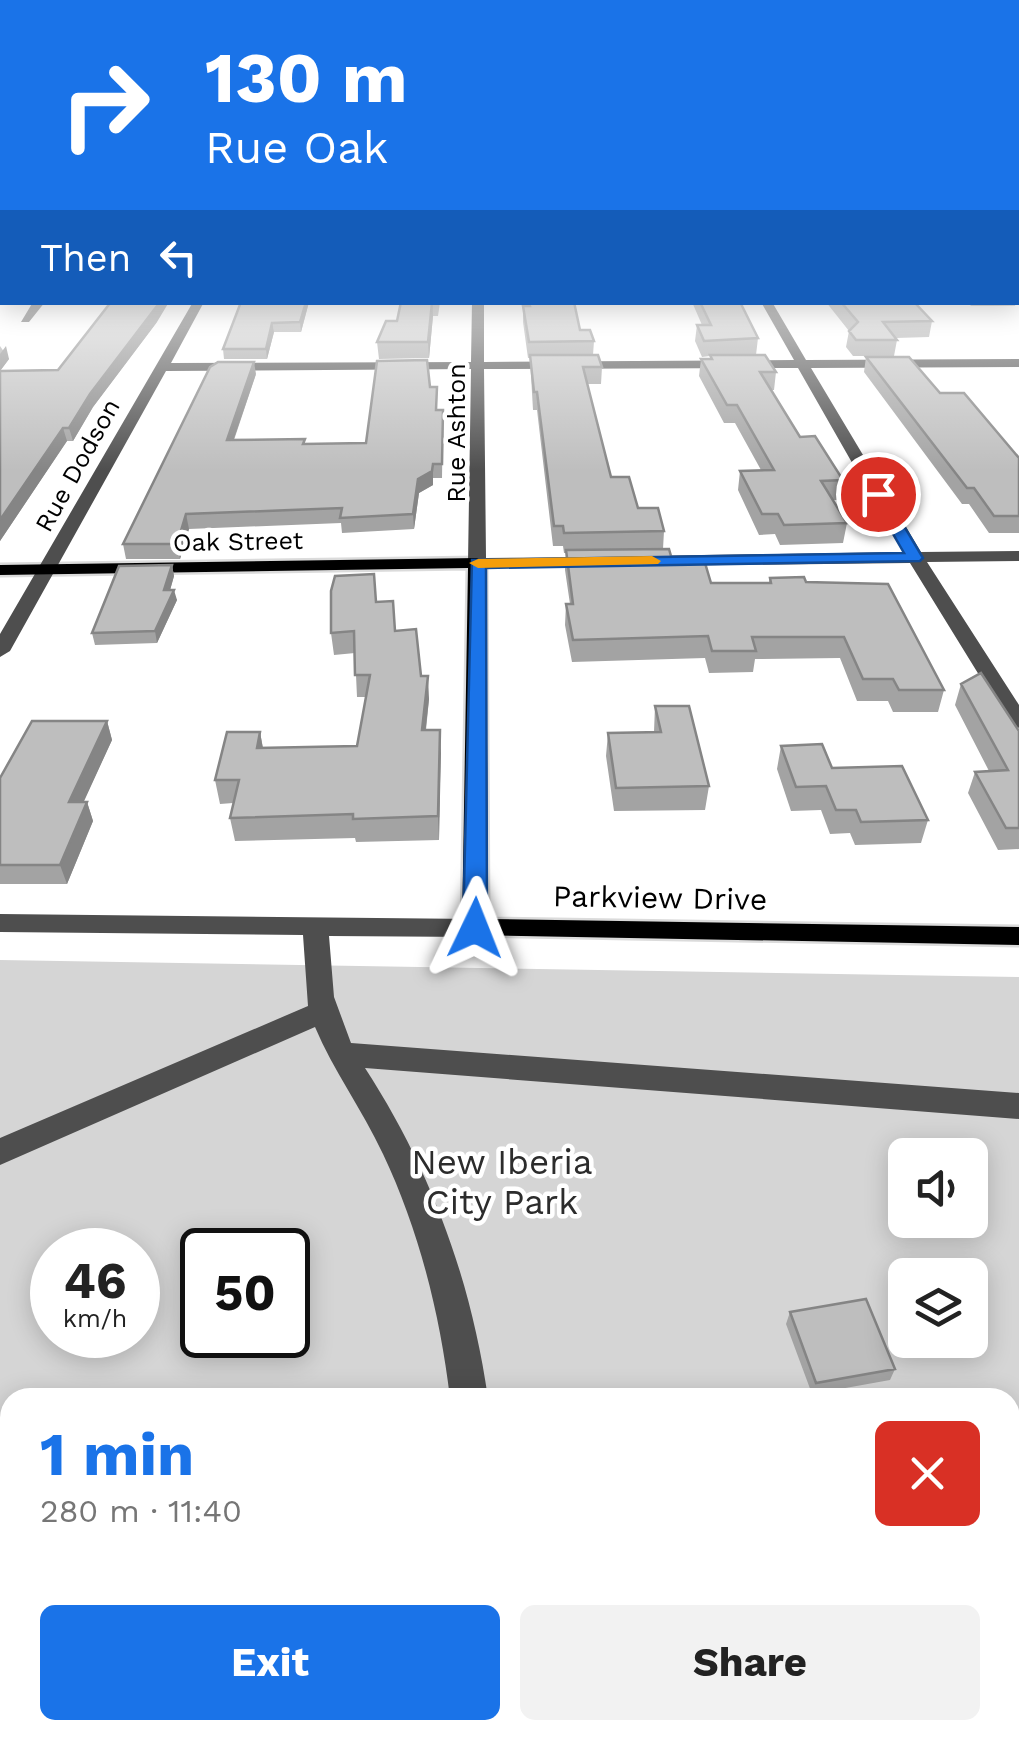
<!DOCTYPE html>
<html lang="en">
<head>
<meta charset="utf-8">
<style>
  :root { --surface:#fff; --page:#f2f2f2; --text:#222; --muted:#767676; --accent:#1a73e8 }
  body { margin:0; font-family:"Work Sans",sans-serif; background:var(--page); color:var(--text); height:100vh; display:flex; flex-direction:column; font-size:38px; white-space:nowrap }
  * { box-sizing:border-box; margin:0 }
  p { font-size:32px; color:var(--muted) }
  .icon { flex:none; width:55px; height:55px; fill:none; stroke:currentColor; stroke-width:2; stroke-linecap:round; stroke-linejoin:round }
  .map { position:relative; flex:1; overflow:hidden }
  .drawer { position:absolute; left:0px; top:1388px; width:1020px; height:352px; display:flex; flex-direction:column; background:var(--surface); border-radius:30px 30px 0 0; box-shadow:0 5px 25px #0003 }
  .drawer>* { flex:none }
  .top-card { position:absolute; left:0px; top:0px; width:1020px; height:305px; box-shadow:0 5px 25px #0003; background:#1a73e8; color:#fff; overflow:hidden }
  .controls { position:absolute; left:888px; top:1138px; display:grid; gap:20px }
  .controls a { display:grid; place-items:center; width:100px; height:100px; border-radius:15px; background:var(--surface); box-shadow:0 5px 25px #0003; font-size:50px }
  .speed { position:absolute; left:30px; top:1228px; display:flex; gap:20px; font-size:50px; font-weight:700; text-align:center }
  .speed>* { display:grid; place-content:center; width:130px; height:130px; border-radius:50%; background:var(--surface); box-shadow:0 5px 25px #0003; line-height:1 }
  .speed small { font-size:25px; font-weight:400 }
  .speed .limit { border:5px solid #111; border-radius:15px; background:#fff; color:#111 }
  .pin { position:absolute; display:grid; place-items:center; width:85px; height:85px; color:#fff; margin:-42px; border:5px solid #fff; border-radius:50%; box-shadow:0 2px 10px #0007 }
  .me { position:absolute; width:110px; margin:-55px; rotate:2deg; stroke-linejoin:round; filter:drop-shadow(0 0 8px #0008) }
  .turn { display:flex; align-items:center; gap:35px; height:210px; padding:0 40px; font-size:45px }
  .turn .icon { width:130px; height:130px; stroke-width:2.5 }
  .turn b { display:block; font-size:70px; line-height:85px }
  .then { display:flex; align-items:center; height:95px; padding:0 40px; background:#0003; gap:20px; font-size:38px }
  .round { display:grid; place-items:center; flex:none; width:105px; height:105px; border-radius:15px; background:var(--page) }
  .head { display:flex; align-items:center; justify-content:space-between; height:170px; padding:0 40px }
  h1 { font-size:60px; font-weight:700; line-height:75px; color:var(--accent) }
  .button { display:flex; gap:20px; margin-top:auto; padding:20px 40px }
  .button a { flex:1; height:115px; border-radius:15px; background:var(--accent); color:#fff; font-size:40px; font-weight:700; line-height:115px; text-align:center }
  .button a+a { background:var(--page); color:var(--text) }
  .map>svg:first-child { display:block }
</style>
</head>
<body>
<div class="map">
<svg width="1019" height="1739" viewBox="0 0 1019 1739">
  <rect width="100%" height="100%" fill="#fff"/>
  <path fill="#d5d5d5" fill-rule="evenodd" d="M 0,960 L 1019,977 L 1019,1739 L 0,1739 ZM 905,1155 L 970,1155 L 970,1220 L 905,1220 ZM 52,1250 L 138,1250 L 138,1335 L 52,1335 ZM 202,1250 L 288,1250 L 288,1335 L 202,1335 ZM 905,1275 L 970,1275 L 970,1340 L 905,1340 ZM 10,1398 L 1010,1398 L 1010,1730 L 10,1730 Z"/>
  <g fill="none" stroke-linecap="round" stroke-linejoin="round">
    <defs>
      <path id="major" d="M 477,558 L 486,563 L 488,919 L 1019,927 L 1019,945 L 466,935 L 462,928 L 468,568 L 0,575 L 0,565 Z"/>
    </defs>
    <use href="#major" stroke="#dbdbdb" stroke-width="5"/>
    <path fill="#4e4e4e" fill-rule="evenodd" d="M 1018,244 L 1019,244 L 1019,250 L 1018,250 Z
      M 1018,271 L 1019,271 L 1019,278 L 1018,278 Z
      M 33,302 L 45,302 L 29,322 L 21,322 Z
      M 193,302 L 204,302 L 171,363 L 471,362 L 472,302 L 484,302 L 484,362 L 794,360 L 761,302 L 772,302 L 806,360 L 1019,359 L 1019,367 L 811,368 L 921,552 L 1019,551 L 1019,561 L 927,562 L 1019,705 L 1019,728 L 1008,722 L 910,563 L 639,566 L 630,561 L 639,556 L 903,552 L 798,368 L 484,369 L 486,558 L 599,557 L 608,562 L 599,567 L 477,568 L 468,563 L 471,369 L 166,371 L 10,651 L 0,657 L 0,634 Z
      M 0,914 L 475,919 L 484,921 L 488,928 L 484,935 L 475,937 L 329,936 L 334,997 L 351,1043 L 1019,1093 L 1019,1119 L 365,1068 C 430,1168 471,1279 488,1398 L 450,1398 C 440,1314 419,1230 383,1154 C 362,1109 333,1070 315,1027 L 0,1165 L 0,1138 L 308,1006 L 303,935 L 0,932 Z
      M 1019,1539 L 1019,1581 L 1010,1584 L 1010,1542 Z"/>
    <use href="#major" fill="#000" fill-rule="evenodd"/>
  </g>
  <path fill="#a3a3a3" d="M 309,302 L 301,332 L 274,332 L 267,359 L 224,359 L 223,349 Z
    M 401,302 L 440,302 L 438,316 L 433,316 L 429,358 L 379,359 L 377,342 L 397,321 Z
    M 528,302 L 574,302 L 580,330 L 594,341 L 593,355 L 602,367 L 601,384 L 587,384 L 611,477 L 638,508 L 664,531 L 663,549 L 673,563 L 711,583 L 769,583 L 770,578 L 806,582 L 944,690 L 938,712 L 893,712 L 888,701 L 857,701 L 840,658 L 755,659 L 753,672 L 709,673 L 705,658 L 572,662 L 565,625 L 566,604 L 570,604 L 565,570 L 566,553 L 564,553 L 563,546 L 553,546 L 537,410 L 533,410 L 530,358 L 528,358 L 523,322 L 523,306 L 528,306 Z
    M 692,302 L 740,302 L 758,338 L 756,355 L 776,372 L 774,390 L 771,390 L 800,437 L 843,480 L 839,500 L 833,500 L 847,523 L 843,543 L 780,545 L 775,534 L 759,535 L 738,490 L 740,471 L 761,470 L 735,423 L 724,423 L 699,376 L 701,359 L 710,359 L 710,356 L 702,357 L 695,341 L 697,325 L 702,325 Z
    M 826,302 L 914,302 L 932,321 L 929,337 L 896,338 L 897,340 L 894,356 L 853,356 L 846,347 L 849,331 Z
    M 967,302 L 1016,302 L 1015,306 L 971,306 Z
    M 157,322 L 93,407 L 73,441 L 67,441 L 0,541 L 0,346 L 9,359 L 0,371 L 58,370 Z
    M 866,357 L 940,393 L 1019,458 L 1019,533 L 989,533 L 969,504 L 962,504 L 864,372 Z
    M 256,374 L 234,440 L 305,439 L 305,444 L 366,443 L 430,387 L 437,400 L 437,410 L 443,410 L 442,478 L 433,478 L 433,485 L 419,493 L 414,529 L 342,533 L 341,523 L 189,529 L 180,559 L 126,559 L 123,544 Z
    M 172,565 L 174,576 L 170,590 L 177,600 L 157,643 L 95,645 L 92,633 Z
    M 376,602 L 396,630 L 421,676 L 429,699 L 426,730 L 440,730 L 439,840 L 356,842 L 355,838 L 235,841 L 230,818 L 233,803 L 220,804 L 215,780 L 260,732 L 263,748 L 357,746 L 366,697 L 357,697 L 355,653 L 334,655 L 331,633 Z
    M 961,684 L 1019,731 L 1019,849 L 998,850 L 968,793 L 975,772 L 989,771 L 955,705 Z
    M 655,706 L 709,786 L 705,810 L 614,811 L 606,756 L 608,733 L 654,732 Z
    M 107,721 L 112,740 L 83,802 L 87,802 L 93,821 L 67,884 L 0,884 L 0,778 Z
    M 781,746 L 832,768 L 928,820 L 921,843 L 855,845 L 850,833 L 830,834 L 821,810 L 791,811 L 777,769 Z
    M 790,1312 L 895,1369 L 890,1380 L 812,1394 L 786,1324 Z
    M 982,1730 L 1010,1730 L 1019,1739 L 986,1739 Z"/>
  <path fill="#858585" d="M 2,286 L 2,300 L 0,303 L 0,288 Z
    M 160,302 L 169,302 L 157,322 L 93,407 L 73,441 L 69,428 L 90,394 Z
    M 306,302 L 309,302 L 301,332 L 300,322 Z
    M 432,302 L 433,316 L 429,358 L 428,342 Z
    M 272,323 L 274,332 L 267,359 L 266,349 Z
    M 6,346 L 9,359 L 0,371 L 0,354 Z
    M 254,362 L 256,374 L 229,453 L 227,440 Z
    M 63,428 L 67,441 L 0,541 L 0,520 Z
    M 433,464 L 433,485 L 419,493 L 414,529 L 413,514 L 418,479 Z
    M 186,514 L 189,529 L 180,559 L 177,544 Z
    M 172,565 L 174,576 L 167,601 L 164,590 Z
    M 174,590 L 177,600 L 157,643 L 155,631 Z
    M 428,676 L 429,699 L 423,753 L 422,730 Z
    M 107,721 L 112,740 L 75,821 L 69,802 Z
    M 440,730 L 441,753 L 439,840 L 438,816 Z
    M 260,732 L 264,755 L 257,748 Z
    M 87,802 L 93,821 L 67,884 L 60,865 Z"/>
  <path fill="#bebebe" stroke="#858585" stroke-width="2.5" d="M 0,228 L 2,228 L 2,286 L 0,288 Z
    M 111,302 L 160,302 L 90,394 L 69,428 L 63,428 L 0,520 L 0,371 L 58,370 Z
    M 241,302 L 306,302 L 300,322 L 272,323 L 266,349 L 223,349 Z
    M 401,302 L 432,302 L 428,342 L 377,342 L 386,321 L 397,321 Z
    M 529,302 L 574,302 L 580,330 L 590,330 L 594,341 L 529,342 L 523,306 L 530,306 Z
    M 700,302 L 740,302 L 758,338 L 704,341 L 697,325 L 711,325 Z
    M 841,302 L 914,302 L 932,321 L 883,322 L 897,340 L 856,340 L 849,331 L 858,322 Z
    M 530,355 L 598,355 L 602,367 L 583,367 L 611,477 L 629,477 L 638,508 L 658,508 L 664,531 L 564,533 L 563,526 L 554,526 L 537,392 L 534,392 Z
    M 710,355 L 765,355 L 776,372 L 760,372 L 800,437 L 815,436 L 843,480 L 821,481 L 847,523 L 784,525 L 778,514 L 762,514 L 740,471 L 774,470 L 737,405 L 727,405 L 701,359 L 712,359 Z
    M 866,357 L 909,357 L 940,393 L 964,393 L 1019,458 L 1019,516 L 994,516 L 974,488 L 967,488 Z
    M 427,360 L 430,387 L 437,387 L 436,410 L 443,410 L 442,464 L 433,464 L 432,471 L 418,479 L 413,514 L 340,518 L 342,508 L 186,514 L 177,544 L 123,544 L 210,367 L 218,362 L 254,362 L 227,440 L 305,439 L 303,444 L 366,443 L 377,361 Z
    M 669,549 L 673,563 L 705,563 L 711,583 L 771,583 L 770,578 L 804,577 L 806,582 L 888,584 L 944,690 L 899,690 L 893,679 L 863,679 L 844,637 L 752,637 L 756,651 L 712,651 L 708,636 L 573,640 L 566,604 L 573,604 L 566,550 Z
    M 172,565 L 164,590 L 174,590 L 155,631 L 92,633 L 119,566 Z
    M 374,574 L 376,602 L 393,601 L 395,631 L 416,629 L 421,676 L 428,676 L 422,730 L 440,730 L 438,816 L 353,819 L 353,814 L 230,818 L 239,780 L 215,780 L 227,732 L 260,732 L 257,748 L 357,746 L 370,675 L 355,675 L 354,631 L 331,633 L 331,591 L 335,576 Z
    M 981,673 L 1019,731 L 1019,828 L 1006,828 L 975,772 L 1008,770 L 961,684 Z
    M 655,706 L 689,706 L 709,786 L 616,788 L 608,733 L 661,732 Z
    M 32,721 L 107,721 L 69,802 L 87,802 L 60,865 L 0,865 L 0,778 Z
    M 822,744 L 832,768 L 902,766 L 928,820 L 861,822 L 856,810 L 836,810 L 826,786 L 796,787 L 781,746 Z
    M 866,1299 L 895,1369 L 816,1383 L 790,1312 Z
    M 10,1538 L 10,1730 L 420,1730 L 420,1739 L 0,1739 L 0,1540 Z
    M 1019,1679 L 1019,1739 L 997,1739 L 993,1730 L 1010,1730 L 1010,1681 Z"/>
  <linearGradient id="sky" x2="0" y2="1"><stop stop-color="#89aaca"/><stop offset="0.48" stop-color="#fff"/><stop offset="1" stop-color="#fff" stop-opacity="0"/></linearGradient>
  <rect width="1019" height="471" fill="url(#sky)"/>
  <path fill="#1a73e8" stroke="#114b97" stroke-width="2.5" d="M 878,489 L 885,494 L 923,558 L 920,561 L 486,568 L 487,928 L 475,936 L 467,933 L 463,928 L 472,560 L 904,553 L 870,494 Z"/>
  <path fill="#f59e0b" d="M 652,556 L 661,561 L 658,564 L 478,568 L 469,563 L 478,559 Z"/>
  <g text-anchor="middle" stroke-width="9" stroke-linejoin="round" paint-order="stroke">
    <g font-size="25" fill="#000" stroke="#fff">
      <text transform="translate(456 433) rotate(-90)" y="9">Rue Ashton</text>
      <text transform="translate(77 465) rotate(-61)" y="9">Rue Dodson</text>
      <text transform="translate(238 541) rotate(-1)" y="9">Oak Street</text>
    </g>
    <g font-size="30" fill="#000" stroke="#fff">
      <text transform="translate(660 898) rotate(1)" y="10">Parkview Drive</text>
    </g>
    <g font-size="35" fill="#2c2c2c" stroke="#fff">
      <text x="502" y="1174">New Iberia<tspan x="502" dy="40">City Park</tspan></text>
    </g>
  </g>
</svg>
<div class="controls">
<a><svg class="icon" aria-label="sound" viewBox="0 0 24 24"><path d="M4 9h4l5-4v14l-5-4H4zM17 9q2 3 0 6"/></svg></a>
<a><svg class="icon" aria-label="layers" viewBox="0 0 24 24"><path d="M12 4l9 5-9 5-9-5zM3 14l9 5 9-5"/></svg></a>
</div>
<div class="speed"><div>46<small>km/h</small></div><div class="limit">50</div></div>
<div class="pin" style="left:878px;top:494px;background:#d93025"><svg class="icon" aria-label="arrive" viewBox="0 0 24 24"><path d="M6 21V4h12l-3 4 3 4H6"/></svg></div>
<svg class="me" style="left:475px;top:928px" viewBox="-20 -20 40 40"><path d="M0-17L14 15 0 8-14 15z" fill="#1a73e8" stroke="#fff" stroke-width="4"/></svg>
<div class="top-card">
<div class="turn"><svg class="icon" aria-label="right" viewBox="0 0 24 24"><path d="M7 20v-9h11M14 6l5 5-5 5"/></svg><div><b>130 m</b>Rue Oak</div></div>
<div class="then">Then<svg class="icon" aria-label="left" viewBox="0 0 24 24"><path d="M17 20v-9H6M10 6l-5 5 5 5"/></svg></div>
</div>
<section class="drawer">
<div class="head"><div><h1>1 min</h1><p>280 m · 11:40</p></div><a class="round" style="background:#d93025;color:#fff"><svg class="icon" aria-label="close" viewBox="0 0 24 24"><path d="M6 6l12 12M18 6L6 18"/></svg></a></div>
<div class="button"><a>Exit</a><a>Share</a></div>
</section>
</div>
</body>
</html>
